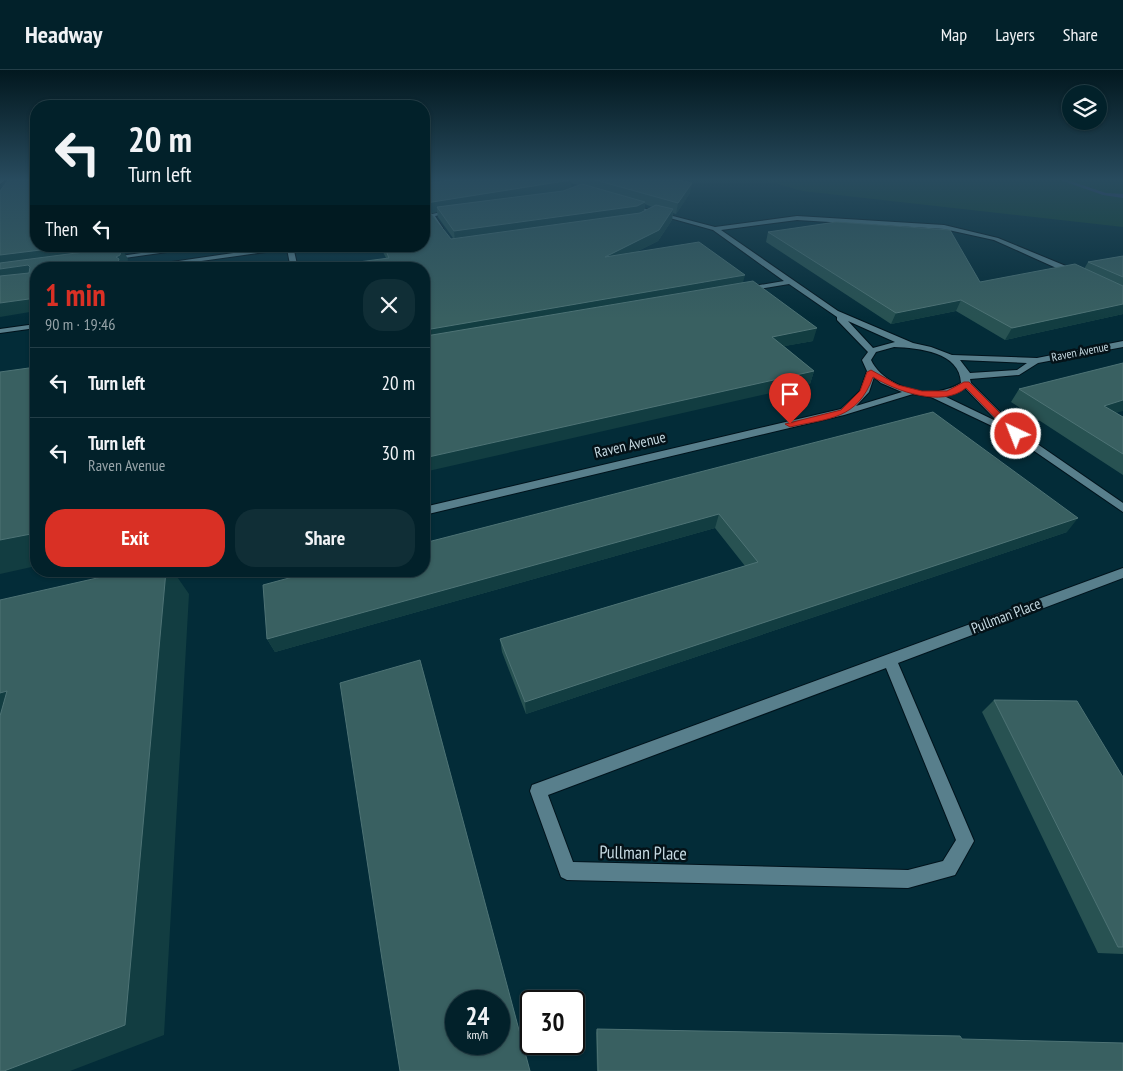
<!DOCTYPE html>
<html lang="en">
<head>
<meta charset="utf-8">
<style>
  :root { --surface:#02212a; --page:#102e36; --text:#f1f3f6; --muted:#96a3a8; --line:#233e47; --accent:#d93025 }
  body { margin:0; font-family:"PT Sans Narrow",sans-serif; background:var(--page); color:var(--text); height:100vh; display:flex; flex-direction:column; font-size:19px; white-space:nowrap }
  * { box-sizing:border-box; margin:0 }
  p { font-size:16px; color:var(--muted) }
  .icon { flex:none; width:28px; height:28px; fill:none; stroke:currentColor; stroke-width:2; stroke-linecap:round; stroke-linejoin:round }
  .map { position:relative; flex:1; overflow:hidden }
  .drawer { position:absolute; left:30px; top:192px; width:400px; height:315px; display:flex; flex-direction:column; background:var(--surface); border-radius:20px; box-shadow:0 1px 4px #0004,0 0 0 1px var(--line) }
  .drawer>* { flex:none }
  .top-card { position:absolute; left:30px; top:30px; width:400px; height:152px; border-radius:20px; box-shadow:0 1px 4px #0004,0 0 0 1px var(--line); background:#02212a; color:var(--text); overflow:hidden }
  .fabs { position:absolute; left:1062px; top:15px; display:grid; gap:10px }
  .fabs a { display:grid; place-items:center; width:45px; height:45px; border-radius:50%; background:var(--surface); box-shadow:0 1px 4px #0004,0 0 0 1px var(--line); font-size:25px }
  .speed { position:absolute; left:445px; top:920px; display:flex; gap:10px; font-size:25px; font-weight:700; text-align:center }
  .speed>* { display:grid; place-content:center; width:65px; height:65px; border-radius:50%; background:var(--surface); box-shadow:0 1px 4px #0004,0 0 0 1px var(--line); line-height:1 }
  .speed small { font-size:12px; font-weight:400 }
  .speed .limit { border:2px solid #111; border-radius:8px; background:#fff; color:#111 }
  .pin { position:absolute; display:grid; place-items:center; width:42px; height:42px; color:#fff; margin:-51px -21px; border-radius:50% 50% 50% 0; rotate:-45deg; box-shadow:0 0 5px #0007 }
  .pin .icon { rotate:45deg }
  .me { position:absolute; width:55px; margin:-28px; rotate:317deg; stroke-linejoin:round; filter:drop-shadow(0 0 4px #0008) }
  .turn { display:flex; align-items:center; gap:18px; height:105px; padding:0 15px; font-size:22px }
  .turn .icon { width:65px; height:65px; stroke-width:2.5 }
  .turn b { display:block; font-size:35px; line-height:42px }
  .then { display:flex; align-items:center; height:48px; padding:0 15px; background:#0003; gap:10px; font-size:19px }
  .round { display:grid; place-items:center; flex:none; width:52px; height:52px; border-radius:20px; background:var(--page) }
  .overview { display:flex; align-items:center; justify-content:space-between; height:85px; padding:0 15px }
  h1 { font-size:30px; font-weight:700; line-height:38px; color:var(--accent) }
  .primary-button { display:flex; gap:10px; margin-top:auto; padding:10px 15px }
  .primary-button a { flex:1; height:58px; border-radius:20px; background:var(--accent); color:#fff; font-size:20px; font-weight:700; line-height:58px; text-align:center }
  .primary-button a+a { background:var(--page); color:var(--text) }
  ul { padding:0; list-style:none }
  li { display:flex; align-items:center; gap:15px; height:70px; padding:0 15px; border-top:1px solid var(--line) }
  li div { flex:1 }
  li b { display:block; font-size:19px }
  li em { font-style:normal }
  header { display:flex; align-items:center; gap:30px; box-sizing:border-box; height:70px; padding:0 25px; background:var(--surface); border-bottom:1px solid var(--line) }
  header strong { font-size:24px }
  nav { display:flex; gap:28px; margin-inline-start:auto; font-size:18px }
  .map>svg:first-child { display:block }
</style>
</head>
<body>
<header>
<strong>Headway</strong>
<nav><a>Map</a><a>Layers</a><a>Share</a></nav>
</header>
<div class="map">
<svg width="1123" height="1001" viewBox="0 0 1123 1001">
  <rect width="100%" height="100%" fill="#032c38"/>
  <path fill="#124130" d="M 761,109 L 1123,109 L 1123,157 L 802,121 Z"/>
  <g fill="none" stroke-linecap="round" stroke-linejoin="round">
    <path fill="#393981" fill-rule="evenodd" d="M 1057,109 L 1064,109 L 1106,123 L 1123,124 L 1123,128 L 1103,125 Z"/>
    <defs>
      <path id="minor" d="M 0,109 L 6,109 L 0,114 Z
        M 627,134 L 715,157 L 797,146 L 944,155 L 998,168 L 1078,201 L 1078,205 L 1072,205 L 994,170 L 944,159 L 797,150 L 721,160 L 838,241 L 913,273 L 931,277 L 952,285 L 1037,288 L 1123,271 L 1123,277 L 1038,293 L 1019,305 L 970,309 L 971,313 L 1020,362 L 1123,433 L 1123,442 L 1011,365 L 931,327 L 913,324 L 844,345 L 424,445 L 424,437 L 841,339 L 860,321 L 867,301 L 862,290 L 868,282 L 837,250 L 837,247 L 789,214 L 742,222 L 742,218 L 784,211 L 713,160 L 627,136 ZM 848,251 L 895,272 L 873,278 ZM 894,277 C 919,278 960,282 961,313 C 957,315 952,318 947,319 C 922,328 882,314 871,290 L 876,282 ZM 960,290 L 1027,293 L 1017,300 L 970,303 ZM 874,307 L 881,313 L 902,322 L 856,336 L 869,322 ZM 965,318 L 998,352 L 944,326 Z
        M 454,139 L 456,142 L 435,146 L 443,158 L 440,160 L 428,145 Z
        M 189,176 L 210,176 L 110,190 L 107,188 Z
        M 281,176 L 293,176 L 298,199 L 291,199 L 287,179 L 144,199 L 124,199 Z
        M 36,254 L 36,258 L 0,263 L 0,259 Z
        M 1123,498 L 1123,508 L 898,593 L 974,771 L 955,805 L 908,818 L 567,810 L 561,807 L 530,721 L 532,715 ZM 886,598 L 956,770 L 943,791 L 908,800 L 573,792 L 548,725 Z"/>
    </defs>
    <use href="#minor" stroke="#00131c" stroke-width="2"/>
    <use href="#minor" fill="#587f8c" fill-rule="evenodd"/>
  </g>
  <path fill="#285252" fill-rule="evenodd" d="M 424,109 L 675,109 L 690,123 L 676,144 L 673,143 L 672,150 L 658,171 L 636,182 L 743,213 L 813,271 L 784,276 L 814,301 L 810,314 L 386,188 L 380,176 L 424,176 ZM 571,113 L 579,115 L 571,118 ZM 645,134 L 652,137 L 644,141 ZM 437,142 L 438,147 L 453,168 L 451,169 L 430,143 Z
    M 768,162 L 980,212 L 1084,199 L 1088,192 L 1123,186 L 1123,244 L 1005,270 L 956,241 L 891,254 L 766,172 Z
    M 1019,319 L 1116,343 L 1123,347 L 1123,405 L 1011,332 Z
    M 933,342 L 1067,462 L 526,644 L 502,582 L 500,569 L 745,496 L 715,458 L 275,582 L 267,569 Z
    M 994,630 L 1123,707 L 1123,884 L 1098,883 L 982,642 Z
    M 597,959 L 962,969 L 1123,1001 L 597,1001 L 596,963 Z"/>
  <path fill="#123d41" d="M 424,109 L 486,109 L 424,117 Z
    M 571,110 L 571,120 L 437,137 L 437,142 L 428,143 L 425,136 L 426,133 Z
    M 692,113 L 690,123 L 676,144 L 678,133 Z
    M 645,132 L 644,142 L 455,172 L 454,161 Z
    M 673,139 L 672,150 L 658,171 L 604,198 L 605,187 Z
    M 73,176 L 131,176 L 129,182 L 124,182 L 128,189 L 126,197 L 124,199 L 116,199 L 116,187 L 120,185 L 0,198 L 0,183 Z
    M 28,195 L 36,207 L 0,213 L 0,199 Z
    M 745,205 L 742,216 L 427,276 L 425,263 L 431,259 Z
    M 36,228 L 36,241 L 0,247 L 0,233 Z
    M 961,230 L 956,241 L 891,254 L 896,243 Z
    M 1123,234 L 1123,244 L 1005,270 L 1012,258 Z
    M 817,258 L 813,271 L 769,279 L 772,267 Z
    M 814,301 L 810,314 L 424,402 L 424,388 Z
    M 1123,330 L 1123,341 L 1094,349 L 1104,336 Z
    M 719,444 L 715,458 L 275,582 L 267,569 Z
    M 1078,448 L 1067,462 L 526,644 L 525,632 Z
    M 36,463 L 36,496 L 0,504 L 0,470 Z
    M 166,501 L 173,501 L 189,524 L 164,965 L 70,1001 L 4,1001 Z
    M 420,590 L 424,603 L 530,1001 Z
    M 7,621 L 0,662 L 0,623 Z"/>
  <path fill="#396061" stroke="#4e7375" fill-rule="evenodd" d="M 14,109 L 36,109 L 36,176 L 73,176 L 0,185 L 0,121 L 8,110 Z
    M 455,109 L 568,109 L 571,110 L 426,133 L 425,136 L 451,169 L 640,143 L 656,135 L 673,139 L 659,160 L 605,187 L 699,172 L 745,205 L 431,259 L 425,263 L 426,266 L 753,211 L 817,258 L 772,267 L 814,301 L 424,388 L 424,199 L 329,199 L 328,196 L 389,188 L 384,176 L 424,176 L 424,114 Z
    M 592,109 L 675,109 L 692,113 L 678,133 Z
    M 582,114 L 645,132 L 637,136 L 454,161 L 437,137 L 563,121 Z
    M 836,152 L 950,160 L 980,212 L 1075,194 L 1123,216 L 1123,234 L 1012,258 L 961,230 L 896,243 L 768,162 Z
    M 122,177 L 120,185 L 116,187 L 119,189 L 116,199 L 36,199 L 36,228 L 0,233 L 0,206 L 29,203 L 30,197 L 28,195 L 0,199 L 0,193 Z
    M 1123,186 L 1123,207 L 1088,192 Z
    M 1123,293 L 1123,330 L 1104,336 L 1123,347 L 1123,384 L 1019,319 Z
    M 36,297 L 36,463 L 0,470 L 0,302 Z
    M 933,342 L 1078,448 L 525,632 L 500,569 L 758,492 L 719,444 L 267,569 L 263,515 L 315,501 L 424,501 L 424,473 Z
    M 128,501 L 166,501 L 125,955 L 4,1001 L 0,1001 L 0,646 L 7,621 L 0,623 L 0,530 Z
    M 420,590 L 530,1001 L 400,1001 L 382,889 L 340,613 ZM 456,931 L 499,931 L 499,974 L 456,974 Z
    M 994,630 L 1077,631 L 1123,707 L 1123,877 L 1118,877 Z
    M 597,959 L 960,966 L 962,969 L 1123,973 L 1123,1001 L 598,1001 Z"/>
  <linearGradient id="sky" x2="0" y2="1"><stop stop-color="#02181f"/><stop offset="0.44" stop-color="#284b5e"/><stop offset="1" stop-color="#284b5e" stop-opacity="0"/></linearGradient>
  <rect width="1123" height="249" fill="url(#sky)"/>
  <path fill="#d93025" stroke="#8d1f18" d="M 871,300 L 898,315 L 922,321 L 947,321 L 964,312 L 969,312 L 1021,364 L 1013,366 L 966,318 C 942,338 896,321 873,307 C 857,350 829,348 790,357 L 785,354 L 841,340 L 860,321 L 867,302 Z"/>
  <g text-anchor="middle" stroke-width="5" stroke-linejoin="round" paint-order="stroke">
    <g font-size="12" fill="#c4d8e0" stroke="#041218">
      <text transform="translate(1080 282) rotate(-11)" y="4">Raven Avenue</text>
    </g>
    <g font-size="15" fill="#c4d8e0" stroke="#041218">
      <text transform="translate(630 375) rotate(-13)" y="5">Raven Avenue</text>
      <text transform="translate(1006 546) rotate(-21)" y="5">Pullman Place</text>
    </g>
    <g font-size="18" fill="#c4d8e0" stroke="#041218">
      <text transform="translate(643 783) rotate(1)" y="6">Pullman Place</text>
    </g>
  </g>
</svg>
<div class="fabs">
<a><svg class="icon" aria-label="layers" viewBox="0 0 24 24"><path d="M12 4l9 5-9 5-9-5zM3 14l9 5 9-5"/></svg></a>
</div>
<div class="speed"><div>24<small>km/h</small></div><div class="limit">30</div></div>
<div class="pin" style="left:790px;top:354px;background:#d93025"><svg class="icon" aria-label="arrive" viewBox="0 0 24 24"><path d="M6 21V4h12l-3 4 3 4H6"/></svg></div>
<svg class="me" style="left:1016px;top:364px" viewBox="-20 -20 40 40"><circle r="17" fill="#d93025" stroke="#fff" stroke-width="3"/><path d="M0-11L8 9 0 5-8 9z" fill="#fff"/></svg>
<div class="top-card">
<div class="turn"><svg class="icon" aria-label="left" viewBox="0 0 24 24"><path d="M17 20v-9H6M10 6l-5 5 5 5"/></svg><div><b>20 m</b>Turn left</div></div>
<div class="then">Then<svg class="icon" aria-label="left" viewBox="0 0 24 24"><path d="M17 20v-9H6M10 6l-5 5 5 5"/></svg></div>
</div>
<section class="drawer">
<div class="overview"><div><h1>1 min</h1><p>90 m · 19:46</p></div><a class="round"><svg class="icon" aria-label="close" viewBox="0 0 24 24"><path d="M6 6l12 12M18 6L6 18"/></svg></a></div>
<ul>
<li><svg class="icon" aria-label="left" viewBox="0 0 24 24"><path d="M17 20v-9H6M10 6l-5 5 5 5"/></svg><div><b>Turn left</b></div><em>20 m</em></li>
<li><svg class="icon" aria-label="left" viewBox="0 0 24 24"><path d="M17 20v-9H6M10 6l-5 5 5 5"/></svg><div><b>Turn left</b><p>Raven Avenue</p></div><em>30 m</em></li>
</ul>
<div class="primary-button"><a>Exit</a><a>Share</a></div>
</section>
</div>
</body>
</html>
